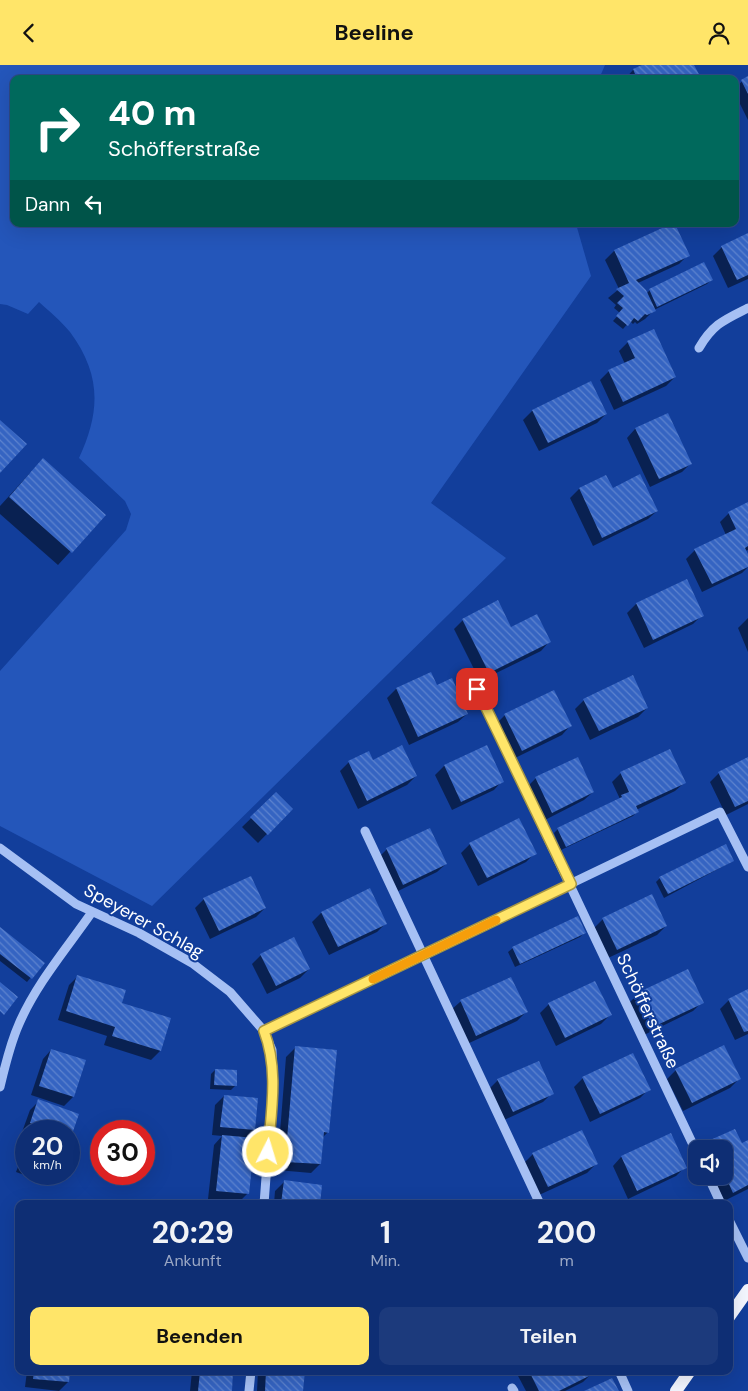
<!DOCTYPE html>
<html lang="de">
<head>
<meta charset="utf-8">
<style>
  :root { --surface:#0e2e74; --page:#1c3a7c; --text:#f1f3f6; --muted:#9ba8c5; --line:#2e4a86; --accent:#ffe569 }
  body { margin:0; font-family:"DM Sans",sans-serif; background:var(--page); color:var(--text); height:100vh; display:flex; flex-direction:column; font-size:19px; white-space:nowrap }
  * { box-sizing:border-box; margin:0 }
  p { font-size:16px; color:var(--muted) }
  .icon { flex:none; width:28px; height:28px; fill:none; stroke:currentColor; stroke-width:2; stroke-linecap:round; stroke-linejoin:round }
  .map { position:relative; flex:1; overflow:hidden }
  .details { position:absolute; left:15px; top:1135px; width:718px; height:175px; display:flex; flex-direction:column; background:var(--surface); border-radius:10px; box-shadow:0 5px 20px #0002,0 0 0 1px var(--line) }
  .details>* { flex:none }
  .hud { position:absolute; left:10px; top:10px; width:729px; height:152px; border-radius:10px; box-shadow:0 5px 20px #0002,0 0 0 1px var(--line); background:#00695c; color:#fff; overflow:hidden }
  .buttons { position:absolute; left:688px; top:1075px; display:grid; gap:10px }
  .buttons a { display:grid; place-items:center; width:45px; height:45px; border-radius:10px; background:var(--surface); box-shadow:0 5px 20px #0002,0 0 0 1px var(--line); font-size:25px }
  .speed { position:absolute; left:15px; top:1055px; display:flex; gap:10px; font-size:25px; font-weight:700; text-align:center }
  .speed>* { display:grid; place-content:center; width:65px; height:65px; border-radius:50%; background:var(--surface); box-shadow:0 5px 20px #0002,0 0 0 1px var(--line); line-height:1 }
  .speed small { font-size:12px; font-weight:400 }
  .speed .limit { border:8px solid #d22; background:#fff; color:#111 }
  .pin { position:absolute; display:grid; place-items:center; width:42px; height:42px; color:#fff; margin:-21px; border-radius:10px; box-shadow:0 2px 8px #0006 }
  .me { position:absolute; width:55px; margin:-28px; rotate:5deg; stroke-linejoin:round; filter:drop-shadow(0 0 4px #0008) }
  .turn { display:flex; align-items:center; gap:18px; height:105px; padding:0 15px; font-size:22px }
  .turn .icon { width:65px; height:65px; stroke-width:2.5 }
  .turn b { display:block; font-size:35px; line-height:42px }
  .then { display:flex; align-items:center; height:48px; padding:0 15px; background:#0003; gap:10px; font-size:19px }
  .eta { display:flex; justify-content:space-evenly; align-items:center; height:85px; text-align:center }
  .eta b { font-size:30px; font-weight:700; line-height:35px }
  .button { display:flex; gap:10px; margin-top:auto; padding:10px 15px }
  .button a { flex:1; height:58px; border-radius:10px; background:var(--accent); color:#111; font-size:20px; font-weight:700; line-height:58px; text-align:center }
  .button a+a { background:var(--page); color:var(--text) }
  header { display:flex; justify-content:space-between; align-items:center; height:65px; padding:0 15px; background:var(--accent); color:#111; font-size:22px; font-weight:700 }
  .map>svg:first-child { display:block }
</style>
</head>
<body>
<header><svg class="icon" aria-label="back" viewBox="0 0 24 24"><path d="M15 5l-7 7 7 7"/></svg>Beeline<svg class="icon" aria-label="person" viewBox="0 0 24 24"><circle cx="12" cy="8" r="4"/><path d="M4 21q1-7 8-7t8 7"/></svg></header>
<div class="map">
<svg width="748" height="1326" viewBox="0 0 748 1326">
  <defs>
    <pattern id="building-back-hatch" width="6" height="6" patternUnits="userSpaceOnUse" patternTransform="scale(1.25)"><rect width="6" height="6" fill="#3564c2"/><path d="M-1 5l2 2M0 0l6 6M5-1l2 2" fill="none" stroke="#5d83ce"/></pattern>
  </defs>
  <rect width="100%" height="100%" fill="#123e9b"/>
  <path fill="#2456ba" d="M 0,0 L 605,0 L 599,14 L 14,14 L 14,159 L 576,159 L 591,211 L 431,438 L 506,493 L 152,841 L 0,761 L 0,606 L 126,465 L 131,449 L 125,436 L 79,393 C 101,346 101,309 70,267 C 61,256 49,246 39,237 L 28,249 L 7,240 L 0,239 Z"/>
  <path fill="#0007" d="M 645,0 L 693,0 L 699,13 L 625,14 L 633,5 Z
    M 748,12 L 748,55 L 735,29 L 735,22 Z
    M 674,159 L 688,190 L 679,199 L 638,218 L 647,228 L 650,225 L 711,215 L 707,219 L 654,245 L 645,254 L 637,259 L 635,257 L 633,259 L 630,256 L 623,264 L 613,256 L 620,248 L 614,243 L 616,240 L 608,233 L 619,224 L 605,195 L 614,186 Z
    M 748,169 L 748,214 L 728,223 L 713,191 L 722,182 Z
    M 628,277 L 675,312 L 666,321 L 614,345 L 600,315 L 609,306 L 625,299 L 619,286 Z
    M 590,318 L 606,349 L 597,358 L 539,386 L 523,355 L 532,346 Z
    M 667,349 L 691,398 L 682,407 L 650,422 L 627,373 L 635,364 Z
    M 30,408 L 104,450 L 58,500 L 0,449 L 0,441 Z
    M 606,411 L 612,424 L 657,446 L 648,454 L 593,481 L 570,433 L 579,424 Z
    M 748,439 L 748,485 L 745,486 L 748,492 L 748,502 L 742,508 L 702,527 L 686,494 L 695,485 L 726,470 L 720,457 L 729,448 Z
    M 686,516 L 702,550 L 693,559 L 644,583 L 627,548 L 636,539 Z
    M 748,553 L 748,587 L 738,563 Z
    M 463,555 L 510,563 L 549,577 L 541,586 L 480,616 L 454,564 Z
    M 430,609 L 436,622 L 467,649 L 458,657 L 409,680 L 387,633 L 396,624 Z
    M 584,635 L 647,643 L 638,652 L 590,675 L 575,644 Z
    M 505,650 L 570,661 L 562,670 L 513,694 L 496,659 Z
    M 486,682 L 502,716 L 494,725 L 452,745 L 435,710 L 444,701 Z
    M 748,693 L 748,739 L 726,750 L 710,717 L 719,708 Z
    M 349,697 L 416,711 L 407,720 L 358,744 L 340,706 Z
    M 621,708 L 684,718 L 675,726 L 636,745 L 637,747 L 633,751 L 561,785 L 554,768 L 558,764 L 620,734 L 612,717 Z
    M 536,713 L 593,727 L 584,735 L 543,756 L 527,722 Z
    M 276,729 L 291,744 L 258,778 L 242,762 Z
    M 470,779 L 535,788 L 526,797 L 478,821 L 461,788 Z
    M 387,784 L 446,799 L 437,807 L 394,828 L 378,793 Z
    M 733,796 L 664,833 L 656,817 L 660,813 Z
    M 370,825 L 386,858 L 377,867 L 329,890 L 312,857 L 321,848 Z
    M 204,834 L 265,843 L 256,852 L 210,874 L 195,843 Z
    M 578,853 L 585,867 L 580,872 L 515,902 L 508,887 L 513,883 Z
    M 603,854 L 666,861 L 657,870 L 608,893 L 594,863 Z
    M 0,864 L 43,898 L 27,917 L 0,896 Z
    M 261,890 L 309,904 L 300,913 L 267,929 L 252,899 Z
    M 78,911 L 121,939 L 170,954 L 160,986 L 151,995 L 104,980 L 107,971 L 58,955 L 69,920 Z
    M 511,913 L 526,947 L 517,956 L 467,979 L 451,945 L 460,937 Z
    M 748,926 L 748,969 L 735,975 L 720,944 L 729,935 Z
    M 638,929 L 702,937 L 693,946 L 644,970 L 629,938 Z
    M 549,939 L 610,950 L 601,959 L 556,981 L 540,948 Z
    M 295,983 L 328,1067 L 322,1073 L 320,1099 L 311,1108 L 277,1105 L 286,992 Z
    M 51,985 L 73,1032 L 64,1041 L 31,1030 L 43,994 Z
    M 215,1005 L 236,1006 L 235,1021 L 231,1025 L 210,1024 L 211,1009 Z
    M 676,1005 L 739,1014 L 730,1023 L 683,1046 L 667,1014 Z
    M 583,1013 L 649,1024 L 640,1033 L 590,1057 L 574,1022 Z
    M 498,1015 L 552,1028 L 543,1037 L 504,1055 L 489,1024 Z
    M 224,1031 L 254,1065 L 245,1073 L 248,1128 L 239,1137 L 208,1134 L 214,1080 L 222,1071 L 212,1070 L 215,1040 Z
    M 39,1036 L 78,1050 L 69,1073 L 69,1066 L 22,1067 L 30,1045 Z
    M 748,1076 L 748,1124 L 724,1136 L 712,1111 L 724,1111 L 724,1084 L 703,1084 L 709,1077 L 742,1079 Z
    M 26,1081 L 26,1109 L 56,1109 L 47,1118 L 16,1107 Z
    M 533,1089 L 596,1099 L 587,1108 L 539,1130 L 524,1098 Z
    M 621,1092 L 685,1102 L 676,1111 L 628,1134 L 613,1101 Z
    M 284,1117 L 318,1139 L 274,1139 L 275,1126 Z
    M 19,1247 L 19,1263 L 17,1263 Z
    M 27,1306 L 69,1306 L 68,1317 L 59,1326 L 25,1322 Z
    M 192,1306 L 232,1306 L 230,1326 L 190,1326 Z
    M 258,1306 L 303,1306 L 302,1326 L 257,1326 Z
    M 520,1306 L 590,1306 L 592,1308 L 583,1317 L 565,1326 L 526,1326 L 517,1309 Z"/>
  <path fill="url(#building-back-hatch)" d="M 642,0 L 694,0 L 701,13 L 637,14 L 633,4 Z
    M 748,11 L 748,29 L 741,15 Z
    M 671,159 L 675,159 L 690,191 L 636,215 L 646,225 L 656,246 L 647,250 L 645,249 L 638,256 L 634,253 L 628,261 L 616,251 L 623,243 L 617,238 L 624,231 L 616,224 L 629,218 L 614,185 Z
    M 748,168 L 748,210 L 737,215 L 721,181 Z
    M 704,197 L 713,215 L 657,242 L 649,224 Z
    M 654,264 L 676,312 L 623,337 L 608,305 L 635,293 L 627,276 Z
    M 591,316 L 607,349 L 548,378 L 532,345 Z
    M 668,348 L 692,399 L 659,414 L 635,363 Z
    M 0,355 L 27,379 L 0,408 Z
    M 43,393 L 106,450 L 72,488 L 9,432 Z
    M 640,409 L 658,446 L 602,473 L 579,423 L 606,410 L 613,423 Z
    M 748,437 L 748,481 L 745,483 L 748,489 L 748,502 L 712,519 L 694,484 L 736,464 L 728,447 Z
    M 687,514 L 704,551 L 653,575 L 636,538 Z
    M 498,535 L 511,562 L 537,549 L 551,577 L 489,608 L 462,554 Z
    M 431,607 L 437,620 L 452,613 L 468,649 L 418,672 L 396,623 Z
    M 633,610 L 648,643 L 599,666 L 583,634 Z
    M 554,625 L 572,661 L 522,686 L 504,649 Z
    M 402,680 L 417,711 L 367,736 L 348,696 L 369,686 L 373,695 Z
    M 487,680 L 504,717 L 461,737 L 444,700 Z
    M 670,684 L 686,718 L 636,741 L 639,747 L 566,782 L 557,763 L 622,732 L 621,730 L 629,727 L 620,707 Z
    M 578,692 L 594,727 L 552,748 L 535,712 Z
    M 748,692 L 748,736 L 735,742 L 718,707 Z
    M 276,727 L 293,744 L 268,770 L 250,752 Z
    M 519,753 L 537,789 L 487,813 L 469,778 Z
    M 430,763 L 447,799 L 403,820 L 386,783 Z
    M 726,779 L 734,796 L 668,829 L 659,812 Z
    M 251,811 L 266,843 L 219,866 L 203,833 Z
    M 370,823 L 387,859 L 338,882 L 321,847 Z
    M 652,829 L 667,861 L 617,885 L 602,853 Z
    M 578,851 L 586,868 L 520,899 L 512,882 Z
    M 0,862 L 45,898 L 32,914 L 0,889 Z
    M 294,872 L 310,904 L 276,921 L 260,889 Z
    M 688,904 L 704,938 L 653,962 L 637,928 Z
    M 77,910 L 126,925 L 122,938 L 171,953 L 161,986 L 112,971 L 115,962 L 66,946 Z
    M 511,912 L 528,947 L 476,971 L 460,935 Z
    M 595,916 L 612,950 L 565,973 L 548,938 Z
    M 0,917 L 18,932 L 4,950 L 0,946 Z
    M 748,924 L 748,966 L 744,967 L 728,934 Z
    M 724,980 L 741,1014 L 692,1038 L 675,1004 Z
    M 295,981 L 337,985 L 329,1068 L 324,1067 L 321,1099 L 285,1097 Z
    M 51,984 L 86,995 L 74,1032 L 39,1021 Z
    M 633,988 L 651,1025 L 600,1049 L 582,1012 Z
    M 539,996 L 554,1029 L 513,1047 L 497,1014 Z
    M 215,1004 L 237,1005 L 237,1021 L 214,1020 Z
    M 224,1030 L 258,1033 L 255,1065 L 220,1062 Z
    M 38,1034 L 79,1049 L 71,1072 L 69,1066 L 53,1066 L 30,1058 Z
    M 735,1064 L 742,1078 L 748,1075 L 748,1120 L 733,1128 L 724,1108 L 724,1084 L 712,1084 L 708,1076 Z
    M 582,1065 L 598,1099 L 548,1122 L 532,1088 Z
    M 671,1068 L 687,1103 L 637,1126 L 621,1091 Z
    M 222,1070 L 255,1073 L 249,1129 L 216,1126 Z
    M 284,1115 L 322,1120 L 320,1139 L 281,1139 Z
    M 38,1135 L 64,1137 L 64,1139 L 38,1139 Z
    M 34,1306 L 70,1306 L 69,1317 L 33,1314 Z
    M 200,1306 L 233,1306 L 232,1326 L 198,1326 Z
    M 266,1306 L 305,1306 L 303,1326 L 265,1326 Z
    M 529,1306 L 592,1306 L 593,1309 L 559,1326 L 539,1326 Z
    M 612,1313 L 619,1326 L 584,1326 L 608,1315 Z"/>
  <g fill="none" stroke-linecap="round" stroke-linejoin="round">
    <path stroke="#a6c0f4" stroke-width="9" d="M 699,283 C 713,259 724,255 748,243
      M 477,624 L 696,1086
      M 365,766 L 540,1139
      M 0,783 L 76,839 L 139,868 L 192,898 L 230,927 L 264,966 L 272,985 L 273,1019 L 264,1139
      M 264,966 L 720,747 L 748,802
      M 0,1022 C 5,1001 10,979 19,959 C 36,919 67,883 92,847
      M 708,1111 L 721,1139
      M 729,1155 L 748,1193
      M 619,1306 L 628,1326
      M 512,1323 L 514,1326
      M 249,1326 L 251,1306"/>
    <path stroke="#f3f6ff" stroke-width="12" d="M 729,1252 L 748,1225
      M 676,1326 L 690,1306"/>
  </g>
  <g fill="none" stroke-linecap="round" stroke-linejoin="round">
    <defs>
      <path id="route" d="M 268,1087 C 271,1047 279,1005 264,966 L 571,819 L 477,624"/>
    </defs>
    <use href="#route" stroke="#a69544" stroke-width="12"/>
    <use href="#route" stroke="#ffe569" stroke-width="9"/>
    <path stroke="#f59e0b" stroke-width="9" d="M 373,914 L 496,855"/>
  </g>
  <g text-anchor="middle" stroke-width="4" stroke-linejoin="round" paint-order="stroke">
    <g font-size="18" fill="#fff" stroke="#123e9b">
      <text transform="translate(144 856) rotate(29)" y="6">Speyerer Schlag</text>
      <text transform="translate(648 946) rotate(65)" y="6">Schöfferstraße</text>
    </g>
  </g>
</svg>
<div class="buttons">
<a><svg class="icon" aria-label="sound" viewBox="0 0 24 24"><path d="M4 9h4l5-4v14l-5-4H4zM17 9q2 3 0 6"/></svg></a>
</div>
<div class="speed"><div>20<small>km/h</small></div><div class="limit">30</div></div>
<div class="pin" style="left:477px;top:624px;background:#d93025"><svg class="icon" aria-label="arrive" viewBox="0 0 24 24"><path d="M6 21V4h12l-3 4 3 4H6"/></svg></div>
<svg class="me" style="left:268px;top:1087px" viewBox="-20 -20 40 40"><circle r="17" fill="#ffe569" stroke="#fff" stroke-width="3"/><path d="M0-11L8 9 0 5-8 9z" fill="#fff"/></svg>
<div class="hud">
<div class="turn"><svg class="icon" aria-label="right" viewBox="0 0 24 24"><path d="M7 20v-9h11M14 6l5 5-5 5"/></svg><div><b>40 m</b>Schöfferstraße</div></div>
<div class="then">Dann<svg class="icon" aria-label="left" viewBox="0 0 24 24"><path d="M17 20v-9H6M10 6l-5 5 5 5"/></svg></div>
</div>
<section class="details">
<div class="eta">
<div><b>20:29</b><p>Ankunft</p></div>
<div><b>1</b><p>Min.</p></div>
<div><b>200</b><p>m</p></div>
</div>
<div class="button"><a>Beenden</a><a>Teilen</a></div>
</section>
</div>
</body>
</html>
